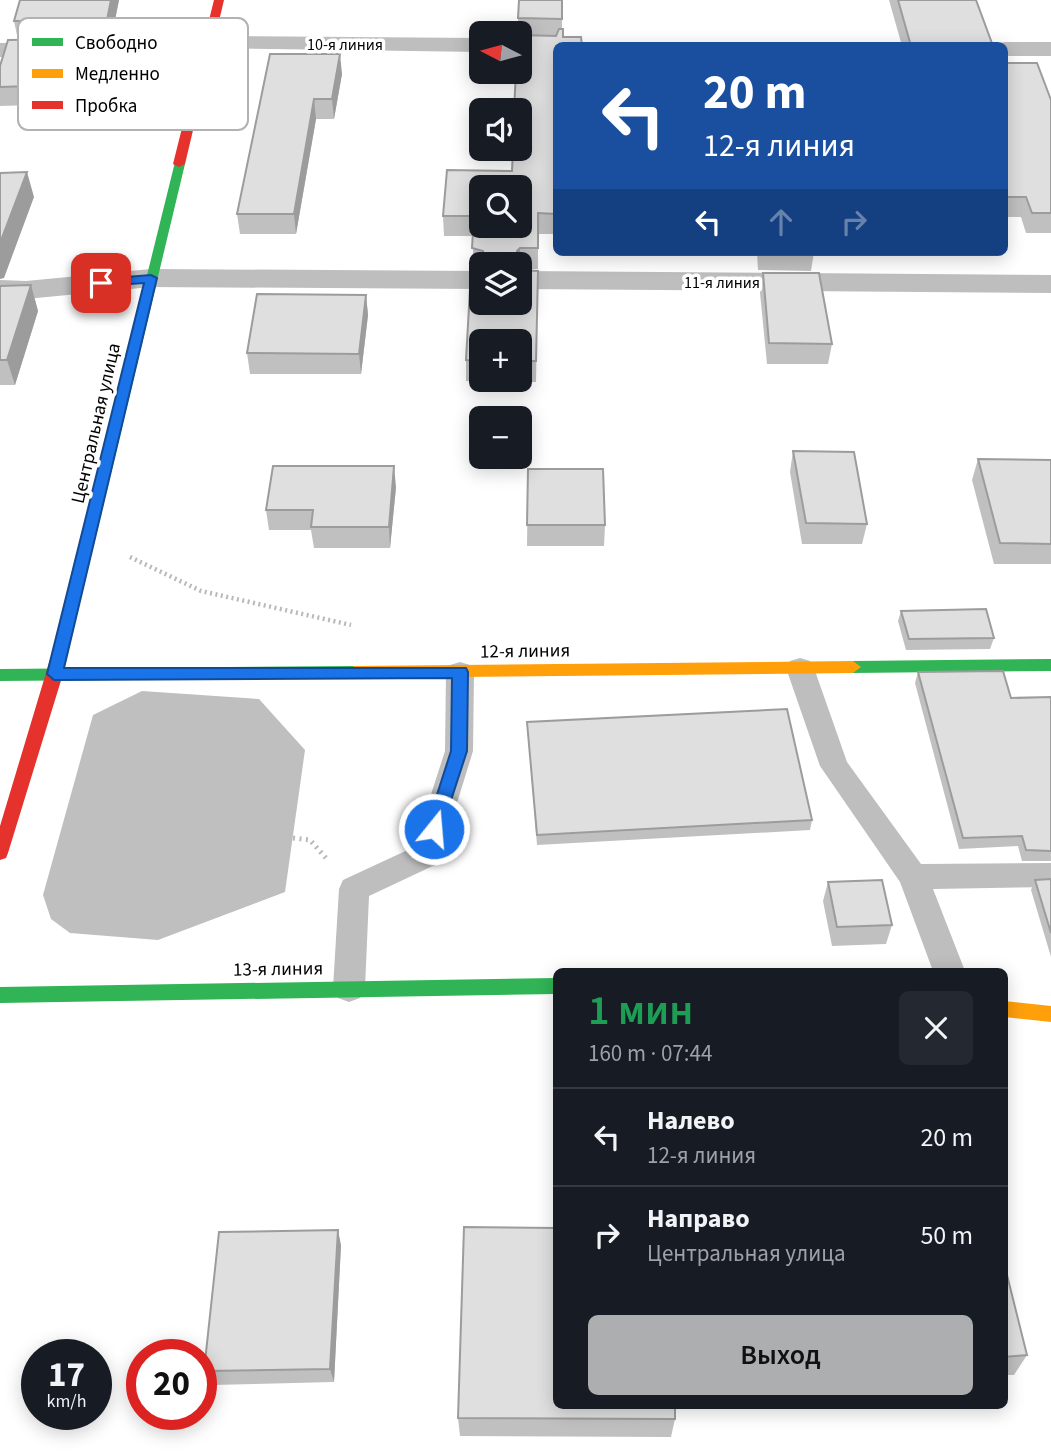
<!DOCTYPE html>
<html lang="ru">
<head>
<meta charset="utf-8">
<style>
  :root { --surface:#171b24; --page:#242831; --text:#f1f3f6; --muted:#9ea1a6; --line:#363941; --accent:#adaeaf }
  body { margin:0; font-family:"Source Sans 3",sans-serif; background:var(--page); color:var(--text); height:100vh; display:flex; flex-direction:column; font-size:26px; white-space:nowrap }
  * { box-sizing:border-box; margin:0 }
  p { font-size:23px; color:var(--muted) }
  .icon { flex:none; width:38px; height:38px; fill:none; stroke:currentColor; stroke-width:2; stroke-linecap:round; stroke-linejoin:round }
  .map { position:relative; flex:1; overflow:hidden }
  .details { position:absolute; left:553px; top:968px; width:455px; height:441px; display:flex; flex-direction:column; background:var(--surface); border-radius:10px; box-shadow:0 4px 18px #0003 }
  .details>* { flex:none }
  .banner { position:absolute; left:553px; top:42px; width:455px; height:214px; border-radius:10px; box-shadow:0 4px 18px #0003; background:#1a4fa0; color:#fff; overflow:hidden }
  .needle { width:46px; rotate:276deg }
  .tools { position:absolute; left:469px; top:21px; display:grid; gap:14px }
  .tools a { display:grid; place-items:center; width:63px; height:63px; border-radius:10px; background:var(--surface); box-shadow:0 4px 18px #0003; font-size:35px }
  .speed { position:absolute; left:21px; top:1339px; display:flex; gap:14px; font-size:35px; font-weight:700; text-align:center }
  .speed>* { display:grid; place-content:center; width:91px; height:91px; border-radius:50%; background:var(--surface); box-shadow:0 4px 18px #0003; line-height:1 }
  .speed small { font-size:18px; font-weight:400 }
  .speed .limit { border:10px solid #d22; background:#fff; color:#111 }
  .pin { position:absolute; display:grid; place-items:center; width:60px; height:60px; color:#fff; margin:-30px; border-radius:14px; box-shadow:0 4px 10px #0006 }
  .me { position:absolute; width:77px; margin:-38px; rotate:17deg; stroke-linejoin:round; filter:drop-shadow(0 0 5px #0008) }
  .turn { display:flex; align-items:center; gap:24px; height:147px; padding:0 35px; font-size:32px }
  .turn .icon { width:91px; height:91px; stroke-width:2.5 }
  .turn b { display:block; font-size:49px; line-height:60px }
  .lanes { display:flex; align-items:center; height:66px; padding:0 35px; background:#0003; justify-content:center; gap:35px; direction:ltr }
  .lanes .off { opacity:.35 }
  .round { display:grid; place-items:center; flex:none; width:74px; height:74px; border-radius:10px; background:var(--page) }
  .headline { display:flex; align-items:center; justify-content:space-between; height:119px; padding:0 35px }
  h1 { font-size:42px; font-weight:600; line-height:52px; color:#1e9e55 }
  .button { display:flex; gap:14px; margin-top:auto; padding:14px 35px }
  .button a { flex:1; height:80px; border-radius:10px; background:var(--accent); color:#111; font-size:28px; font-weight:600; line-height:80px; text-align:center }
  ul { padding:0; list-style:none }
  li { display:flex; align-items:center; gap:21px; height:98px; padding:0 35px; border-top:2px solid var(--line) }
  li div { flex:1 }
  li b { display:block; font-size:26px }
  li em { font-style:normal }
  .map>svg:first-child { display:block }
</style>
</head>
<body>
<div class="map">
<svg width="1051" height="1452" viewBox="0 0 1051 1452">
  <rect width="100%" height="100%" fill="#fff"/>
  <path fill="#bfbfbf" d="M 142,691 L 259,699 L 305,750 L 285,892 L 158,940 L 70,933 L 51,919 L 43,895 L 93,715 Z"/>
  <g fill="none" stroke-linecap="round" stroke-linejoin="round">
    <path stroke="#b9b9b9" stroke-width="4.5" stroke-dasharray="2 3.5" stroke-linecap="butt" d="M 130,557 L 201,591 L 351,625"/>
    <path stroke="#b9b9b9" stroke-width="5" stroke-dasharray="2 4.5" stroke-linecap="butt" d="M 293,838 L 310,840 L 326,858"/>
    <path fill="#bebebe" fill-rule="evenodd" d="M 800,658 L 810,661 L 814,668 L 847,762 L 921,864 L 1051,863 L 1051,887 L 933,889 L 965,971 L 933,971 L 900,882 L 820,766 L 786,668 L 790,661 Z
      M 460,662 L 470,665 L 474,672 L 473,751 L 441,855 L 437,864 L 369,896 L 365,988 L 360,998 L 349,1002 L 338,998 L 333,988 L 339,889 L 343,880 L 414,847 L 445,751 L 446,672 L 450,665 Z"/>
    <path fill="#bebebe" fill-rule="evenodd" d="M 209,36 L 481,38 L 481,52 L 200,48 L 197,43 L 200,38 Z
      M 107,42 L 203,53 L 212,56 L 216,61 L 212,66 L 203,69 L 107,56 L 0,57 L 0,43 Z
      M 1004,42 L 1051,42 L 1051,56 L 1004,56 L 1004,46 L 994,46 Z
      M 151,269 L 481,271 L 481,289 L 151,287 L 26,299 L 0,298 L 0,280 L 26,281 Z
      M 520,271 L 1051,275 L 1051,293 L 520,289 Z"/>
    <path fill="#30b455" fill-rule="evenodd" d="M 175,162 L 185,164 L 75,623 L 68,628 L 61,623 Z
      M 1051,659 L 1051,671 L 853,673 L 845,667 L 853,661 Z
      M 354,666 L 362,672 L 354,678 L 0,681 L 0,669 Z
      M 556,978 L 556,994 L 0,1003 L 0,987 Z"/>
    <path fill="#ff9f0a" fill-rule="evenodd" d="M 853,661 L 861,667 L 853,673 L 354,678 L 346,672 L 354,666 Z
      M 1004,1001 L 1051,1006 L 1051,1022 L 1004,1017 Z"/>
    <path fill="#e5322d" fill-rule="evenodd" d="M 214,0 L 224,0 L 185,164 L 179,167 L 173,164 Z
      M 68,618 L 75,623 L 63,674 L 8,853 L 6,858 L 0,860 L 0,826 L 61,623 Z"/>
  </g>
  <path fill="#c0c0c0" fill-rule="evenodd" d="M 119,0 L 111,40 L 103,40 L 106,59 L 96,103 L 0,106 L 0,66 L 18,40 L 14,21 Z
    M 889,0 L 976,0 L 993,46 L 902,46 Z
    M 518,18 L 562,19 L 562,29 L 556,46 L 556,234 L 538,234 L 538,269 L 520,269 L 520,264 L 481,264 L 481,270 L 473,268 L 473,236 L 444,236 L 443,216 L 512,171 L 520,72 L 520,33 L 518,33 Z
    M 270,54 L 342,74 L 334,119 L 316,119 L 296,234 L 240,234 L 237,214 Z
    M 1004,63 L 1051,100 L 1051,233 L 1026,233 L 1021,217 L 1004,217 Z
    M 757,252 L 814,252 L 811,271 L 758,270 Z
    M 538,271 L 536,382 L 466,381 L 466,360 ZM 481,341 L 520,341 L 520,380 L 481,380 Z
    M 763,273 L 832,344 L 828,364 L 767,364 L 760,293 Z
    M 31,285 L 38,311 L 15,385 L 0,385 L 0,286 Z
    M 366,295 L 368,315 L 361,374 L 250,374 L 247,353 Z
    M 793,451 L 867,524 L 862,544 L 802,544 L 790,472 Z
    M 978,459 L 1051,460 L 1051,564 L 994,564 L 972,480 Z
    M 528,469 L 605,525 L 604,546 L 527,546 Z
    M 396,487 L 390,548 L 314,548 L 311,530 L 269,530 L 266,510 Z
    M 901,611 L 994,638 L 990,649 L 906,650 L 898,621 Z
    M 918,672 L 1011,698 L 1051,697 L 1051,861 L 1022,861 L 1018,846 L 959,849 L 915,683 Z
    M 527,722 L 812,820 L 810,830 L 537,845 Z
    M 1051,879 L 1051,957 L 1031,890 L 1035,880 Z
    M 828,882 L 892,925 L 886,944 L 832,946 L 823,901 Z
    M 341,1245 L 334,1382 L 211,1385 L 204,1371 Z
    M 1004,1263 L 1027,1355 L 1014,1375 L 1004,1375 Z
    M 458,1418 L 675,1419 L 671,1437 L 460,1436 Z"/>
  <path fill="#9c9c9c" d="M 111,0 L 119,0 L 111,40 L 107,20 Z
    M 102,39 L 106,59 L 96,103 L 92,84 Z
    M 340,54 L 342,74 L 334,119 L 332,99 Z
    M 314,99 L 316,119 L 296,234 L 294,214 Z
    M 27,172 L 34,197 L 4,278 L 0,279 L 0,243 Z
    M 520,248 L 520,269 L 520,264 L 517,264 L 517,251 Z
    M 31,285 L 38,311 L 15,385 L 7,360 Z
    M 366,295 L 368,315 L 361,374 L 359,354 Z
    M 394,466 L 396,487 L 390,548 L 389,527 Z
    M 338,1230 L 341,1245 L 334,1382 L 330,1369 Z"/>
  <path fill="#dfdfdf" stroke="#9c9c9c" stroke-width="2" fill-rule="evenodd" d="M 20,0 L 111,0 L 107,20 L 14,21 Z
    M 519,0 L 562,0 L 562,19 L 518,18 Z
    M 898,0 L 976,0 L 993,46 L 911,46 Z
    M 559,29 L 563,29 L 563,37 L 581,37 L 582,46 L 556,46 L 556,214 L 538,213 L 538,248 L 520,248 L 517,251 L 518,264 L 483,264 L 483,251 L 472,248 L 474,216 L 443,216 L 447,170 L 512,171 L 513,149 L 520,149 L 520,110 L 514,110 L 516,72 L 520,72 L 520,35 L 556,36 ZM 481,187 L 520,187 L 520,226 L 481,226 Z
    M 102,39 L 92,84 L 0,87 L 0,66 L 8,40 Z
    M 270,54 L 340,54 L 332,99 L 314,99 L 294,214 L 237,214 Z
    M 1004,63 L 1037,63 L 1051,100 L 1051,213 L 1032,213 L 1026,197 L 1004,197 Z
    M 27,172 L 0,243 L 0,173 Z
    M 481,270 L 481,303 L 520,303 L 520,270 L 538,271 L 536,361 L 520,361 L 520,341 L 481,341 L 481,361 L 466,360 L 471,271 Z
    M 763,273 L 819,273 L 832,344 L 769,343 Z
    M 31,285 L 7,360 L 0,360 L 0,286 Z
    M 257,294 L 366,295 L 359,354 L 247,353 Z
    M 793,451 L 854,452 L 867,524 L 806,523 Z
    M 978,459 L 1051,460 L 1051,544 L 1000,543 Z
    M 273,466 L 394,466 L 389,527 L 311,527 L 313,510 L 266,510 Z
    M 528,469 L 603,469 L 605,525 L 527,525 Z
    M 986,609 L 994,638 L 909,639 L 901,611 Z
    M 1003,671 L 1011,698 L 1051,697 L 1051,851 L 1026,850 L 1022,836 L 963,838 L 918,672 Z
    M 787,709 L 812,820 L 537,835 L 527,722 Z
    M 1051,879 L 1051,933 L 1035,880 Z
    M 882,880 L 892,925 L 837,927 L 828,882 Z
    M 464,1227 L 556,1228 L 556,1405 L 675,1405 L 675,1419 L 458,1418 Z
    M 338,1230 L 330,1369 L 204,1371 L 219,1232 Z
    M 1004,1263 L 1027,1355 L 1004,1357 Z"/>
  <path fill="#1a73e8" stroke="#114b97" stroke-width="2" d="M 151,275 L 157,278 L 64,668 L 466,668 L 468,672 L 467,751 L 440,834 L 428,834 L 426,829 L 451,751 L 452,678 L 54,680 L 47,674 L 144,283 L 101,286 L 95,283 L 101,279 Z"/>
  <g text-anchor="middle" stroke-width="7" stroke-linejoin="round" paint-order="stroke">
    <g font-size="16" fill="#000" stroke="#fff">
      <text x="345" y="50">10-я линия</text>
      <text x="722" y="288">11-я линия</text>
    </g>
    <g font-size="19" fill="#000" stroke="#fff">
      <text transform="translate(95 423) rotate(-77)" y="7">Центральная улица</text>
      <text transform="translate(525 650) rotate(-1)" y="7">12-я линия</text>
      <text transform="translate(278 968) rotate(-1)" y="7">13-я линия</text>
    </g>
  </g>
  <rect x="18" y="18" width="230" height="112" rx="10" fill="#fff" stroke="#b2b2b2" stroke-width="2"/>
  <rect x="32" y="38" width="31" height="8" fill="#30b455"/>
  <rect x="32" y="69" width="31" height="9" fill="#ff9f0a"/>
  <rect x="32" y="101" width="31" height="8" fill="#e5322d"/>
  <g font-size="19" fill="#000">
    <text x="75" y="49">Свободно</text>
    <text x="75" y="80">Медленно</text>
    <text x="75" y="112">Пробка</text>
  </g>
</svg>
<div class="tools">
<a><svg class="needle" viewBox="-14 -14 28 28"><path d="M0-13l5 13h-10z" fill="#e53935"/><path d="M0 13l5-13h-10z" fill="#9ea1a6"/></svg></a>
<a><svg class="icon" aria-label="sound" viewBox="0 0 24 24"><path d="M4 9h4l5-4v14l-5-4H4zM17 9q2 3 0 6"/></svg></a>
<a><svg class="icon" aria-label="search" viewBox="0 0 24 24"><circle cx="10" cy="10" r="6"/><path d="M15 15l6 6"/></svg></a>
<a><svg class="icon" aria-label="layers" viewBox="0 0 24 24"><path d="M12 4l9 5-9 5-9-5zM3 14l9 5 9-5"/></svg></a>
<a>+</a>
<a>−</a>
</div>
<div class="speed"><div>17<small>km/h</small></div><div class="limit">20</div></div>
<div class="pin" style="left:101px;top:283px;background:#d93025"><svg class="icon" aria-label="arrive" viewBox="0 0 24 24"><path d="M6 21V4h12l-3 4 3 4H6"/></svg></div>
<svg class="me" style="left:434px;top:829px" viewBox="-20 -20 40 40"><circle r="17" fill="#1a73e8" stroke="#fff" stroke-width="3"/><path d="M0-11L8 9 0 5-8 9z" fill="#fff"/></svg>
<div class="banner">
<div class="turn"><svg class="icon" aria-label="left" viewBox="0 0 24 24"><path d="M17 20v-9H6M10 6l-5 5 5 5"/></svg><div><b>20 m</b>12-я линия</div></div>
<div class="lanes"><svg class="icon" aria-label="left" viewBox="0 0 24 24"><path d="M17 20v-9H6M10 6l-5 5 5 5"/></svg><svg class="icon off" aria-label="ahead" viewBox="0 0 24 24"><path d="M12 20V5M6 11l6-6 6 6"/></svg><svg class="icon off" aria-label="right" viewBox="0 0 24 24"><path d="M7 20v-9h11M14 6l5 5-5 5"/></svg></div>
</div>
<section class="details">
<div class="headline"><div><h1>1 мин</h1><p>160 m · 07:44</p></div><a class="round"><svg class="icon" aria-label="close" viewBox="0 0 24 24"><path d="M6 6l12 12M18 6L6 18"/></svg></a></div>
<ul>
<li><svg class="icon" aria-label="left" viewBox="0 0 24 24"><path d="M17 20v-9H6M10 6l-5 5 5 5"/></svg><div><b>Налево</b><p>12-я линия</p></div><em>20 m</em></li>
<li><svg class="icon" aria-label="right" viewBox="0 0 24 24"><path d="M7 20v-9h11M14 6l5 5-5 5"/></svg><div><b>Направо</b><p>Центральная улица</p></div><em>50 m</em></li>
</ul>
<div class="button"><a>Выход</a></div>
</section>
</div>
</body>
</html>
